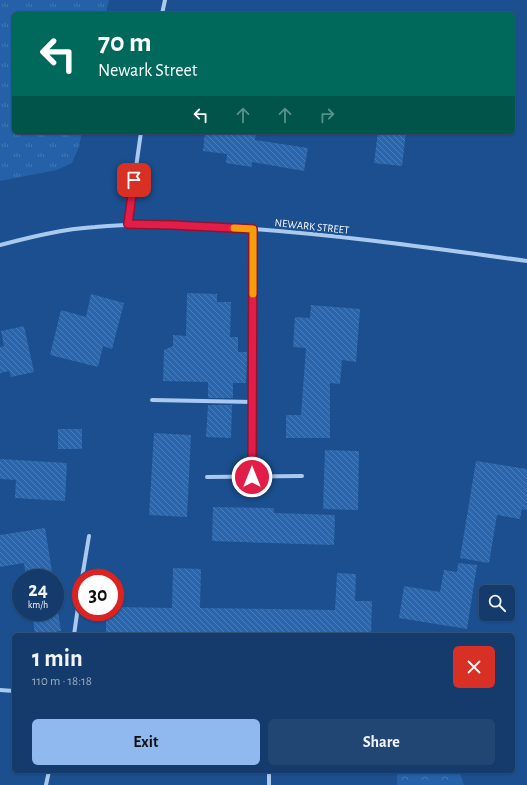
<!DOCTYPE html>
<html lang="en">
<head>
<meta charset="utf-8">
<style>
  :root { --surface:#143b6b; --page:#214673; --text:#f1f3f6; --muted:#9dadc1; --line:#33557e; --accent:#90b9f0 }
  body { margin:0; font-family:"Alegreya Sans",sans-serif; background:var(--page); color:var(--text); height:100vh; display:flex; flex-direction:column; font-size:15px; white-space:nowrap }
  * { box-sizing:border-box; margin:0 }
  p { font-size:13px; color:var(--muted) }
  .icon { flex:none; width:22px; height:22px; fill:none; stroke:currentColor; stroke-width:2; stroke-linecap:round; stroke-linejoin:round }
  .map { position:relative; flex:1; overflow:hidden }
  .side { position:absolute; left:12px; top:633px; width:503px; height:140px; display:flex; flex-direction:column; background:var(--surface); border-radius:6px; box-shadow:0 1px 3px #0004,0 0 0 1px var(--line) }
  .side>* { flex:none }
  .top-card { position:absolute; left:12px; top:12px; width:503px; height:122px; border-radius:6px; box-shadow:0 1px 3px #0004,0 0 0 1px var(--line); background:#00695c; color:#fff; overflow:hidden }
  .controls { position:absolute; left:479px; top:585px; display:grid; gap:8px }
  .controls a { display:grid; place-items:center; width:36px; height:36px; border-radius:6px; background:var(--surface); box-shadow:0 1px 3px #0004,0 0 0 1px var(--line); font-size:20px }
  .speed { position:absolute; left:12px; top:569px; display:flex; gap:8px; font-size:20px; font-weight:700; text-align:center }
  .speed>* { display:grid; place-content:center; width:52px; height:52px; border-radius:50%; background:var(--surface); box-shadow:0 1px 3px #0004,0 0 0 1px var(--line); line-height:1 }
  .speed small { font-size:10px; font-weight:400 }
  .speed .limit { border:6px solid #d22; background:#fff; color:#111 }
  .pin { position:absolute; display:grid; place-items:center; width:34px; height:34px; color:#fff; margin:-17px; border-radius:8px; box-shadow:0 2px 6px #0006 }
  .me { position:absolute; width:44px; margin:-22px; rotate:0deg; stroke-linejoin:round; filter:drop-shadow(0 0 3px #0008) }
  .turn { display:flex; align-items:center; gap:14px; height:84px; padding:0 20px; font-size:18px }
  .turn .icon { width:52px; height:52px; stroke-width:2.5 }
  .turn b { display:block; font-size:28px; line-height:34px }
  .lanes { display:flex; align-items:center; height:38px; padding:0 20px; background:#0003; justify-content:center; gap:20px; direction:ltr }
  .lanes .off { opacity:.35 }
  .round { display:grid; place-items:center; flex:none; width:42px; height:42px; border-radius:6px; background:var(--page) }
  .summary { display:flex; align-items:center; justify-content:space-between; height:68px; padding:0 20px }
  h1 { font-size:24px; font-weight:700; line-height:30px }
  .action { display:flex; gap:8px; margin-top:auto; padding:8px 20px }
  .action a { flex:1; height:46px; border-radius:6px; background:var(--accent); color:#111; font-size:16px; font-weight:700; line-height:46px; text-align:center }
  .action a+a { background:var(--page); color:var(--text) }
  .map>svg:first-child { display:block }
</style>
</head>
<body>
<div class="map">
<svg width="527" height="785" viewBox="0 0 527 785">
  <defs>
    <pattern id="grass-tufts" width="24" height="20" patternUnits="userSpaceOnUse"><rect width="24" height="20" fill="#2461a8"/><path d="M3 7l-1-3M5 7V3M7 7l1-3M15 17l-1-3M17 17v-4M19 17l1-3" fill="none" stroke="#4579b5"/></pattern>
    <pattern id="forest-crowns" width="20" height="18" patternUnits="userSpaceOnUse"><rect width="20" height="18" fill="#2461a8"/><path d="M2 6a3 3 0 1 1 6 0M12 15a3 3 0 1 1 6 0" fill="none" stroke="#4579b5"/></pattern>
    <pattern id="building-back-hatch" width="6" height="6" patternUnits="userSpaceOnUse"><rect width="6" height="6" fill="#2a66ad"/><path d="M-1 5l2 2M0 0l6 6M5-1l2 2" fill="none" stroke="#4a7db9"/></pattern>
  </defs>
  <rect width="100%" height="100%" fill="#1b4f8f"/>
  <path fill="url(#grass-tufts)" d="M 0,0 L 109,0 L 106,14 L 14,14 L 14,132 L 82,132 L 79,147 L 72,163 L 57,170 L 0,181 Z"/>
  <path fill="url(#forest-crowns)" d="M 397,771 L 459,771 L 464,785 L 397,785 Z"/>
  <path fill="url(#building-back-hatch)" d="M 205,132 L 256,132 L 255,140 L 308,148 L 304,171 L 252,162 L 252,167 L 226,163 L 227,154 L 203,151 Z
    M 378,132 L 406,132 L 402,166 L 374,163 Z
    M 187,293 L 217,294 L 217,302 L 231,302 L 230,337 L 238,337 L 238,352 L 247,352 L 246,383 L 233,383 L 233,398 L 208,398 L 208,382 L 163,381 L 164,350 L 173,346 L 173,335 L 186,336 Z
    M 91,294 L 124,303 L 112,349 L 103,346 L 98,367 L 50,355 L 61,310 L 86,317 Z
    M 311,305 L 360,309 L 356,362 L 342,360 L 340,384 L 330,383 L 330,438 L 286,438 L 286,415 L 301,415 L 306,348 L 293,347 L 295,317 L 310,318 Z
    M 24,326 L 34,372 L 11,377 L 9,371 L 0,373 L 0,347 L 4,346 L 1,331 Z
    M 208,405 L 232,405 L 231,438 L 206,437 Z
    M 58,429 L 82,429 L 82,449 L 58,449 Z
    M 154,433 L 191,435 L 187,517 L 149,515 Z
    M 325,450 L 359,451 L 358,510 L 323,509 Z
    M 0,459 L 67,463 L 65,501 L 15,498 L 16,480 L 0,479 Z
    M 476,461 L 527,469 L 527,510 L 522,509 L 520,519 L 497,515 L 489,563 L 460,558 Z
    M 213,507 L 274,508 L 274,513 L 335,515 L 334,545 L 212,541 Z
    M 45,528 L 53,578 L 26,578 L 24,563 L 0,567 L 0,535 Z
    M 458,563 L 477,565 L 467,629 L 399,618 L 404,586 L 440,592 L 444,570 L 457,572 Z
    M 173,568 L 201,569 L 200,608 L 335,610 L 337,573 L 356,574 L 355,601 L 372,601 L 371,635 L 106,635 L 106,612 L 115,612 L 115,607 L 172,608 Z
    M 55,593 L 61,631 L 35,635 L 32,612 L 55,612 Z"/>
  <g fill="none" stroke-linecap="round" stroke-linejoin="round">
    <path stroke="#a9c9ee" stroke-width="4" d="M 162,14 L 165,0
      M 128,224 L 141,132
      M 0,245 C 31,237 63,229 95,227 C 138,223 180,225 223,227 C 325,233 426,247 527,261
      M 152,400 L 253,402
      M 207,477 L 302,476
      M 252,477 L 253,229
      M 82,578 L 89,536
      M 74,635 L 81,586
      M 0,690 L 14,691
      M 46,785 L 49,771
      M 269,785 L 269,771"/>
  </g>
  <g fill="none" stroke-linecap="round" stroke-linejoin="round">
    <defs>
      <path id="route" d="M 134,180 L 128,224 L 172,225 L 253,229 L 252,477"/>
    </defs>
    <use href="#route" stroke="#92132f" stroke-width="10"/>
    <use href="#route" stroke="#e11d48" stroke-width="7"/>
    <path stroke="#f59e0b" stroke-width="7" d="M 234,228 L 253,229 L 253,294"/>
  </g>
  <g text-anchor="middle" stroke-width="4" stroke-linejoin="round" paint-order="stroke">
    <g font-size="11" fill="#fff" stroke="#1b4f8f">
      <text transform="translate(312 226) rotate(6)" y="4">NEWARK STREET</text>
    </g>
  </g>
</svg>
<div class="controls">
<a><svg class="icon" aria-label="search" viewBox="0 0 24 24"><circle cx="10" cy="10" r="6"/><path d="M15 15l6 6"/></svg></a>
</div>
<div class="speed"><div>24<small>km/h</small></div><div class="limit">30</div></div>
<div class="pin" style="left:134px;top:180px;background:#d93025"><svg class="icon" aria-label="arrive" viewBox="0 0 24 24"><path d="M6 21V4h12l-3 4 3 4H6"/></svg></div>
<svg class="me" style="left:252px;top:477px" viewBox="-20 -20 40 40"><circle r="17" fill="#e11d48" stroke="#fff" stroke-width="3"/><path d="M0-11L8 9 0 5-8 9z" fill="#fff"/></svg>
<div class="top-card">
<div class="turn"><svg class="icon" aria-label="left" viewBox="0 0 24 24"><path d="M17 20v-9H6M10 6l-5 5 5 5"/></svg><div><b>70 m</b>Newark Street</div></div>
<div class="lanes"><svg class="icon" aria-label="left" viewBox="0 0 24 24"><path d="M17 20v-9H6M10 6l-5 5 5 5"/></svg><svg class="icon off" aria-label="ahead" viewBox="0 0 24 24"><path d="M12 20V5M6 11l6-6 6 6"/></svg><svg class="icon off" aria-label="ahead" viewBox="0 0 24 24"><path d="M12 20V5M6 11l6-6 6 6"/></svg><svg class="icon off" aria-label="right" viewBox="0 0 24 24"><path d="M7 20v-9h11M14 6l5 5-5 5"/></svg></div>
</div>
<section class="side">
<div class="summary"><div><h1>1 min</h1><p>110 m · 18:18</p></div><a class="round" style="background:#d93025;color:#fff"><svg class="icon" aria-label="close" viewBox="0 0 24 24"><path d="M6 6l12 12M18 6L6 18"/></svg></a></div>
<div class="action"><a>Exit</a><a>Share</a></div>
</section>
</div>
</body>
</html>
